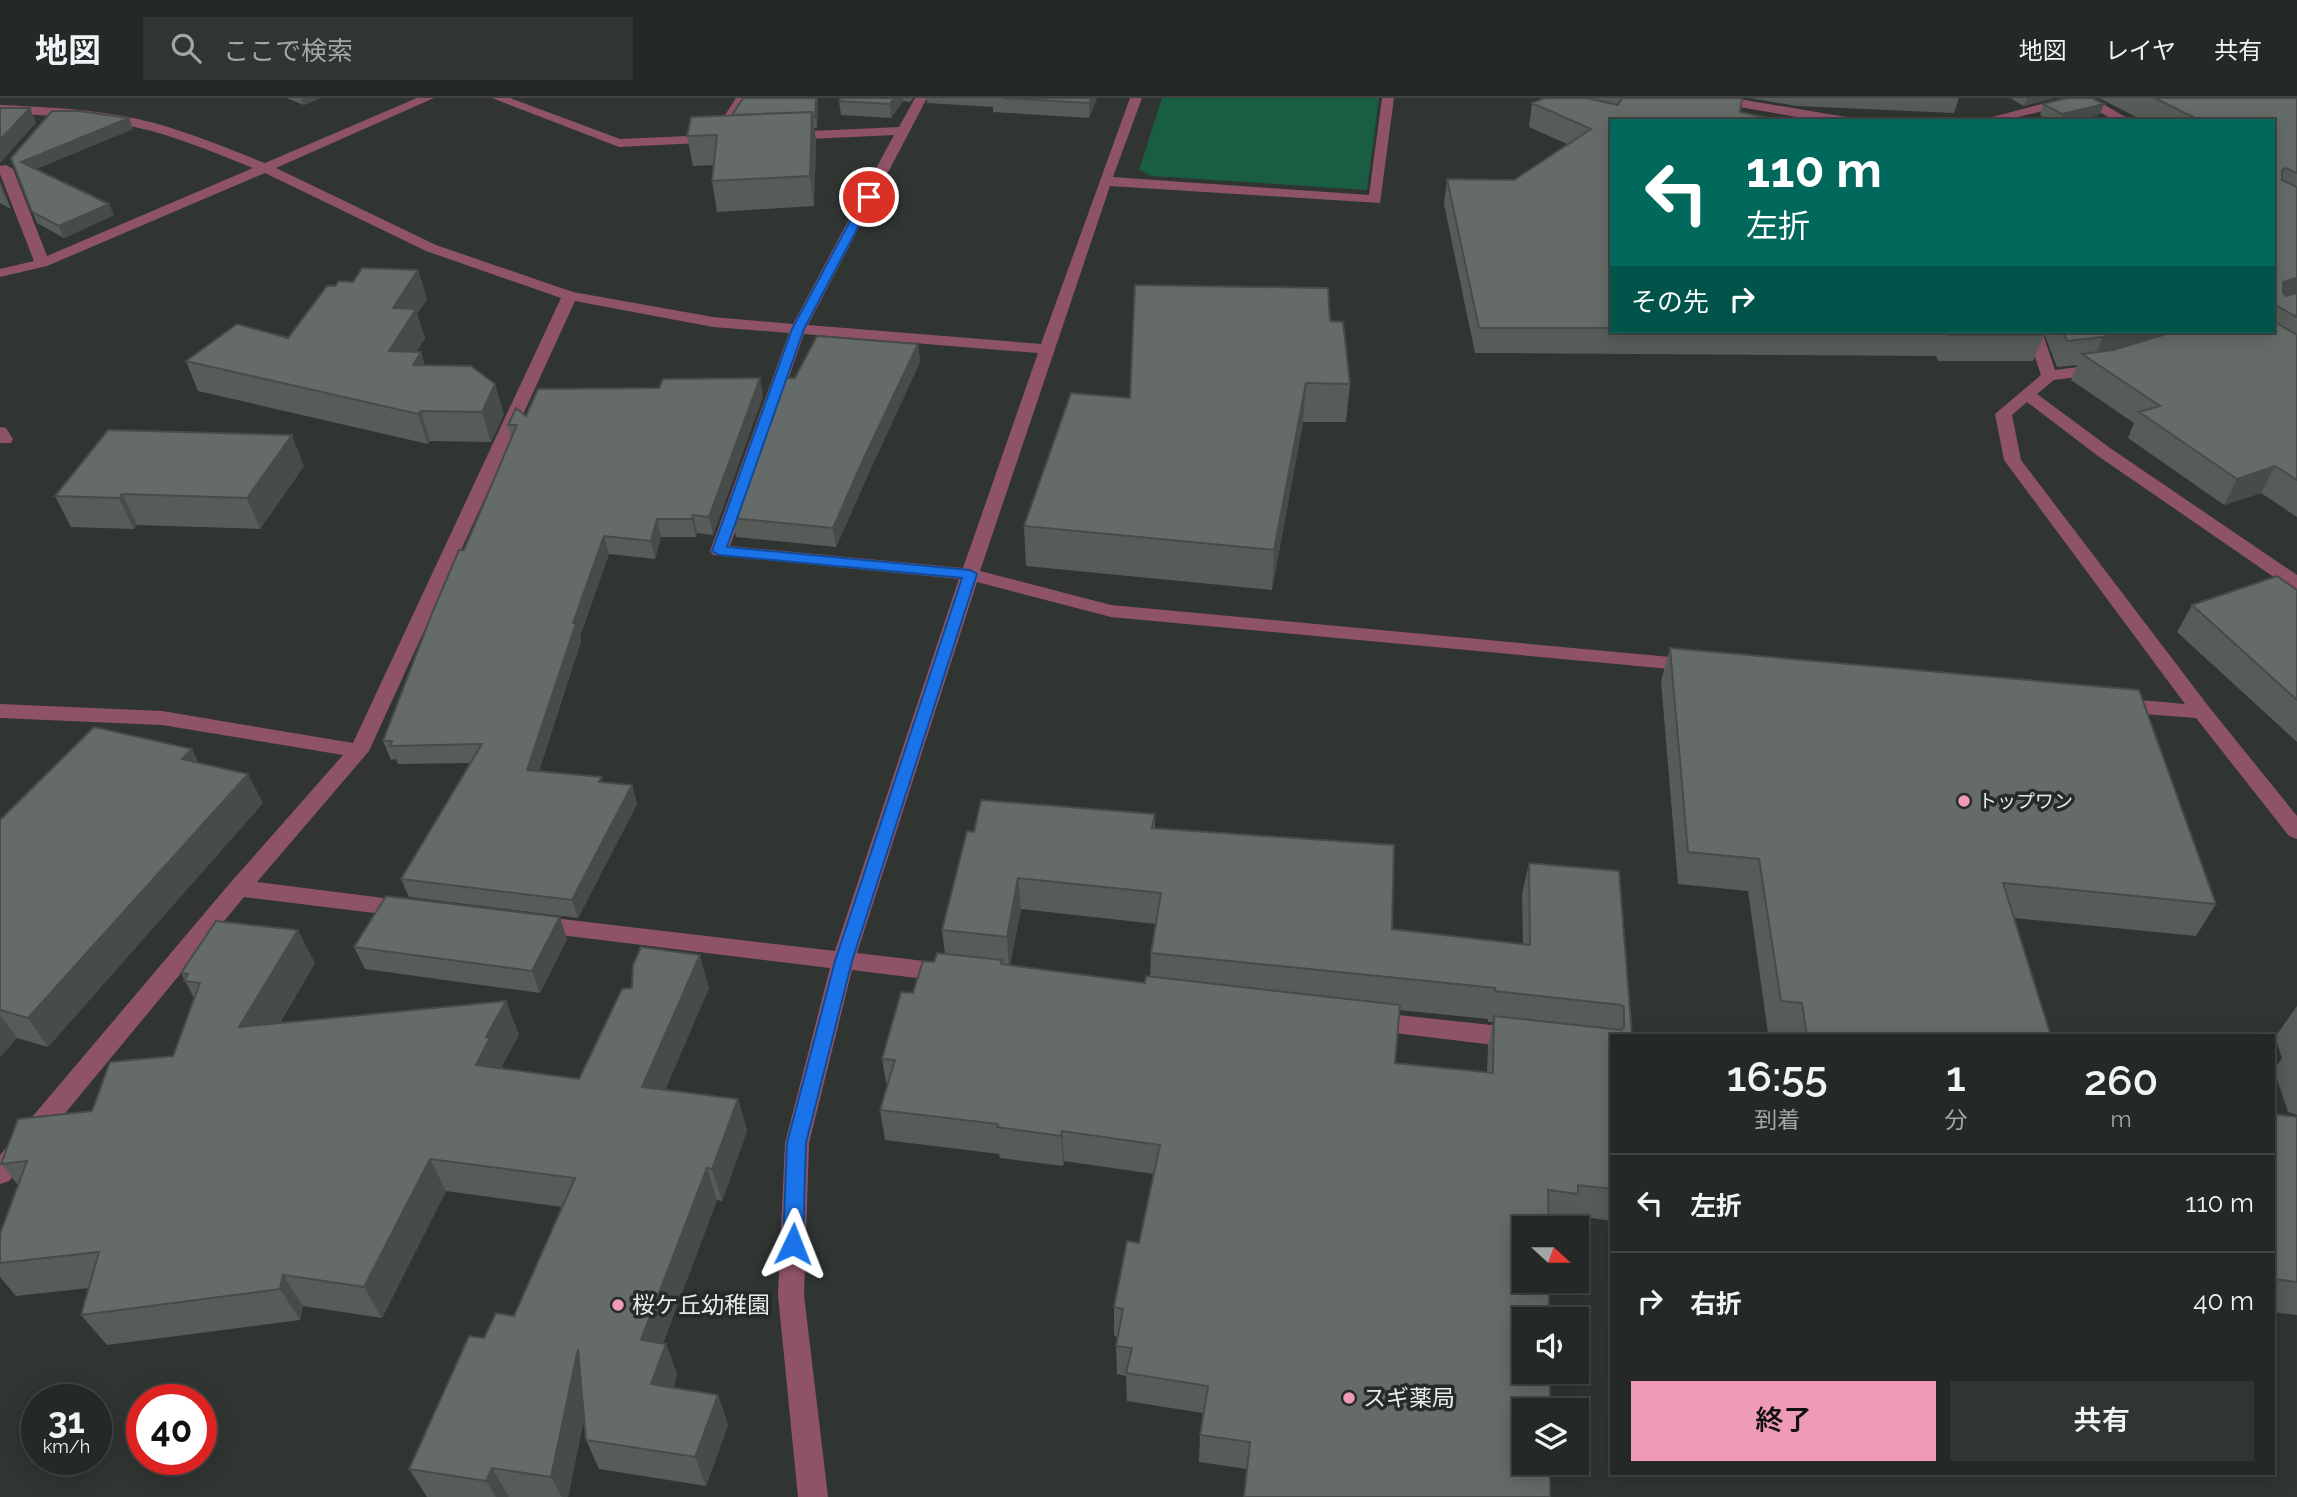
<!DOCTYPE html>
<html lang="ja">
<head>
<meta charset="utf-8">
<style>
  :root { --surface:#242826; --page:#303432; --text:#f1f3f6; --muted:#a3a6a7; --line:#414443; --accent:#ef9ab8 }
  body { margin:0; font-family:Raleway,"Noto Sans JP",sans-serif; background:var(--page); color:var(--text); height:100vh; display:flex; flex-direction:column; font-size:26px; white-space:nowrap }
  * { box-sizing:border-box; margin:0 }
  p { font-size:23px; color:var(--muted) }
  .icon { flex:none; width:38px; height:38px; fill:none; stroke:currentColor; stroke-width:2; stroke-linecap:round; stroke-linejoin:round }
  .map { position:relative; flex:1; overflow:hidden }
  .side { position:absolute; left:1610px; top:936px; width:665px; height:441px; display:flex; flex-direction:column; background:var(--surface); border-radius:0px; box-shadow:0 4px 18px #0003,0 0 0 2px var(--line) }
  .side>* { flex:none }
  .banner { position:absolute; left:1610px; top:21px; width:665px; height:214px; border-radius:0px; box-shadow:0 4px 18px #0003,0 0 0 2px var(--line); background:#00695c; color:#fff; overflow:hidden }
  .needle { width:46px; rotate:111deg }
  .buttons { position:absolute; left:1512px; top:1118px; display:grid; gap:14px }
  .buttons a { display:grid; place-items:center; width:77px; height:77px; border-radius:0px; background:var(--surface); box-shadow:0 4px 18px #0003,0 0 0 2px var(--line); font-size:35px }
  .speed { position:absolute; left:21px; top:1286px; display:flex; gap:14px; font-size:35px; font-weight:700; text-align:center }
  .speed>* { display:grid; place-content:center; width:91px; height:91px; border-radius:50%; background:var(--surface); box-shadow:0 4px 18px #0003,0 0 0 2px var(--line); line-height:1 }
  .speed small { font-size:18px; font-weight:400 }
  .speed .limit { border:10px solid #d22; background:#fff; color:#111 }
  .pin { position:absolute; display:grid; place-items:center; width:60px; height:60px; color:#fff; margin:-30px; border:4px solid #fff; border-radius:50%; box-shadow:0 2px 7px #0007 }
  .me { position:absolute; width:77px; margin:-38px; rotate:2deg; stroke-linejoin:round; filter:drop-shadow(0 0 5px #0008) }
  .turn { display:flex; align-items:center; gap:24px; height:147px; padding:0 21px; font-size:32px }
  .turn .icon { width:91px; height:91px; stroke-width:2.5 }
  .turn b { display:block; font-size:49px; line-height:60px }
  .then { display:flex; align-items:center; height:66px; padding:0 21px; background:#0003; gap:14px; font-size:26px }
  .eta { display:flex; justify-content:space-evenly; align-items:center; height:119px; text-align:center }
  .eta b { font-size:42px; font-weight:600; line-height:49px }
  .action { display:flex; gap:14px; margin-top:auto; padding:14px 21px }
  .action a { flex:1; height:80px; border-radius:0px; background:var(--accent); color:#111; font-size:28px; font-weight:600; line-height:80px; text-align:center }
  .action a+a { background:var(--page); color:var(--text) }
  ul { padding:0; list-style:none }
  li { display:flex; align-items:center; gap:21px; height:98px; padding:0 21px; border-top:2px solid var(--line) }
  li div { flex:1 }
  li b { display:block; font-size:26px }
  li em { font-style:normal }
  header { display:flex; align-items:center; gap:42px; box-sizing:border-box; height:98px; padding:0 35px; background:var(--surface); border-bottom:2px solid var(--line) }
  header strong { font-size:33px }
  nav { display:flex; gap:38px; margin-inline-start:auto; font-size:24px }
  .search { width:490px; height:63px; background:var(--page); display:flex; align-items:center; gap:18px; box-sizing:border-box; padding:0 24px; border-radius:0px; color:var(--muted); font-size:26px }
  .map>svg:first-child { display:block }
</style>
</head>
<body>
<header>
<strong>地図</strong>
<div class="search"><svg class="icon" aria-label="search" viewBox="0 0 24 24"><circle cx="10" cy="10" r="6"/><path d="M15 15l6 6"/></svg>ここで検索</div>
<nav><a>地図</a><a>レイヤ</a><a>共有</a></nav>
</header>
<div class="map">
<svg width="2297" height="1399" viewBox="0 0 2297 1399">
  <rect width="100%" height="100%" fill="#303532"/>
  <path fill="#195d43" d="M 1162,0 L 1379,0 L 1367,92 L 1152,78 L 1139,72 Z"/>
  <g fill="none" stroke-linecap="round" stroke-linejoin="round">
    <path fill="#8f5369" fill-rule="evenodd" d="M 417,0 L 434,0 L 276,70 L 436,147 L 573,194 L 713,219 L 793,226 L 894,37 L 789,42 L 782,38 L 789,34 L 899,29 L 915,0 L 927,0 L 808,227 L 1041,246 L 1130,0 L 1142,0 L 1113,79 L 1369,97 L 1382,0 L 1394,0 L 1380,105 L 1110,88 L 980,473 L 1111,507 L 1692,561 L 1699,562 L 1702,567 L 1699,572 L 1692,573 L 1111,519 L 977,484 L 857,855 L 949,866 L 957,869 L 961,875 L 957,881 L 949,884 L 852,872 L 809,1045 L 804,1197 L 828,1399 L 798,1399 L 778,1197 L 785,1045 L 830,870 L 536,834 L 528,832 L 525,826 L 528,820 L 536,818 L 835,853 L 959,481 L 713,457 L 710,453 L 789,235 L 713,229 L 575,203 L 369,653 L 257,784 L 407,803 L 415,805 L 418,811 L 415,817 L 407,819 L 244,799 L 9,1083 L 0,1086 L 0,1057 L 231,784 L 343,657 L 162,627 L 0,620 L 0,606 L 162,613 L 353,645 L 561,200 L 426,153 L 265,75 L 47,168 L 0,179 L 0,171 L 34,163 L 0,76 L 0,68 L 6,67 L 13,71 L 47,158 L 253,70 C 215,55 176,38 135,29 C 91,19 45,17 0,15 L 0,7 C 46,9 93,11 138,21 C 182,31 224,49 265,65 ZM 804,236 L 1038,255 L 963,470 L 730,448 Z
      M 492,0 L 510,0 L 620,41 L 712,37 L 736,0 L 748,0 L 720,44 L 619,49 Z
      M 1704,0 L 1733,0 L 1846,19 L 1852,23 L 1821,23 L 1710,4 Z
      M 2064,0 L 2093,0 L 2132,23 L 2116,23 L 2081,4 L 2001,23 L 1977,23 Z
      M 2026,233 L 2042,233 L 2055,272 L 2101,266 L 2109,271 L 2101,276 L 2054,282 L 2037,296 L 2110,350 L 2297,477 L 2297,492 L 2290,490 L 2098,358 L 2027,304 L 2012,317 L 2021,362 L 2209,609 L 2297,718 L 2297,741 L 2289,738 L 2196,620 L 2118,614 L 2111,612 L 2108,607 L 2111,602 L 2118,600 L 2185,606 L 2004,362 L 1995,316 L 2041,277 Z
      M 0,329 L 6,330 L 13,341 L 11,345 L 0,345 Z
      M 1370,914 L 1519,930 L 1527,933 L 1531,940 L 1527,947 L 1519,950 L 1370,932 L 1362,930 L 1358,923 L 1362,916 Z"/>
  </g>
  <path fill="#575c59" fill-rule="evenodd" d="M 286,0 L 320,0 L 304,7 Z
    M 818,0 L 817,30 L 814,30 L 816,43 L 814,108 L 717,114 L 712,83 L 714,67 L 693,68 L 687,38 L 732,17 Z
    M 841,0 L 913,0 L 910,4 L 903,3 L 891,20 L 841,17 L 839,3 Z
    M 927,0 L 1097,0 L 1089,20 L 993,14 L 993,9 L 927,5 Z
    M 1593,0 L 1742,0 L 1612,23 L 1612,233 L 2042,233 L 2044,237 L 2033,263 L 1938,263 L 1936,258 L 1475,255 L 1444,106 L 1447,81 L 1514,82 L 1567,46 L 1529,29 L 1532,5 L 1593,1 Z
    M 1749,0 L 1959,0 L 1954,15 L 1797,8 Z
    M 2010,0 L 2054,0 L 2024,8 Z
    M 2099,0 L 2297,0 L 2297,419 L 2261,395 L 2224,407 L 2128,340 L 2134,325 L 2071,282 L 2077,267 L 2057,269 L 2043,233 L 2273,233 L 2273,23 L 2144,23 Z
    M 2043,6 L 2104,6 L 2099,17 L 2075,23 L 2051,23 L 2040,17 Z
    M 129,20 L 133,31 L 36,71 L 114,117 L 64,140 L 37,125 L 11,60 Z
    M 0,83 L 11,111 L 0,105 Z
    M 418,172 L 427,201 L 417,216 L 425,240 L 416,254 L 425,267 L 504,316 L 491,344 L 430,343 L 428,346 L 198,293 L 186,263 L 288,240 L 335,188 L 353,184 Z
    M 1330,223 L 1350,286 L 1346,324 L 1303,324 L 1272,492 L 1026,468 L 1024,428 L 1130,300 Z
    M 918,246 L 920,264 L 867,379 L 836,449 L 736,439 L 732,420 L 795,280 Z
    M 763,298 L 713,437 L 697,435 L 696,439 L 661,439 L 655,461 L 609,456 L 580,538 L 581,543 L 539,673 L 603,685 L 632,687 L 637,706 L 578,820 L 409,799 L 401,781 L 471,665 L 398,666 L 396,661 L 391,662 L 383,643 L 511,339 L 508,327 L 526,318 Z
    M 304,368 L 260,431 L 137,427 L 134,431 L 71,429 L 55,398 Z
    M 2297,492 L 2297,644 L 2177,534 L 2192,507 Z
    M 1670,550 L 2216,806 L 2196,838 L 2014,820 L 2051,938 L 1790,938 L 1789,937 L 1768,935 L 1748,793 L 1678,786 L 1661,583 Z
    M 199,665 L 263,705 L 48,949 L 17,940 L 0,959 L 0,722 Z
    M 1155,716 L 1155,730 L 1392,831 L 1523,846 L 1522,796 L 1529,765 L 1619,773 L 1632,938 L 1612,938 L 1612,1123 L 1572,1117 L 1569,1126 L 1548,1123 L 1247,1371 L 1199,1364 L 1200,1337 L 1203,1315 L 1127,1303 L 1126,1278 L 1117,1276 L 1116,1248 L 1118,1239 L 1114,1238 L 1114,1209 L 1139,1145 L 1154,1076 L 1064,1063 L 1063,1068 L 1000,1060 L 999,1056 L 885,1042 L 880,1012 L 887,989 L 882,961 L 913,895 L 934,864 L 945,856 L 942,832 L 974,734 ZM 1021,811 L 1156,826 L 1151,855 L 1150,879 L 1145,885 L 1010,867 ZM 1399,912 L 1488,921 L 1488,924 L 1493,924 L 1488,948 L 1487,974 L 1395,965 Z
    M 567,841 L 540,895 L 365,871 L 354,849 Z
    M 315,865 L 280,925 L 519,936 L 502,968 L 503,971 L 579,981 L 709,890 L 665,991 L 738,1001 L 747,1033 L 722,1103 L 717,1102 L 663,1245 L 666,1246 L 677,1276 L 673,1290 L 718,1297 L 728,1327 L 706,1388 L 599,1371 L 586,1342 L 584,1321 L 568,1399 L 427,1399 L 409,1371 L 484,1240 L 514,1218 L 562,1109 L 446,1093 L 382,1220 L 303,1208 L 300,1222 L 107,1247 L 81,1217 L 89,1190 L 16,1198 L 0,1179 L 0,1136 L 18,1087 L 1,1066 L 92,1013 L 173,958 L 194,900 L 181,875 Z
    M 2297,908 L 2297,1017 L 2288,1014 L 2274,972 L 2282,960 L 2275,939 Z
    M 2273,1016 L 2297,1019 L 2297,1217 L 2273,1214 Z"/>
  <path fill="#474b49" d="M 301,0 L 320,0 L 304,7 Z
    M 816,0 L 818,0 L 817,30 L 815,19 Z
    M 894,0 L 903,0 L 903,3 L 891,20 L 890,6 Z
    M 1091,0 L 1097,0 L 1089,20 L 1089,5 Z
    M 2027,0 L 2054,0 L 2024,8 Z
    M 2104,6 L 2099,17 L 2075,23 L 2060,23 L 2062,16 Z
    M 30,10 L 36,25 L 0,65 L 0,42 Z
    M 812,14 L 816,43 L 814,108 L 810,78 Z
    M 129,20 L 133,31 L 26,75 L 21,64 Z
    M 0,83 L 11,111 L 3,95 L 0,86 Z
    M 109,106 L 114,117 L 64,140 L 59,128 Z
    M 418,172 L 427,201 L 417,216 L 425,240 L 399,283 L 389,253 L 393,210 Z
    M 2297,180 L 2297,200 L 2276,208 L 2283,184 Z
    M 2125,233 L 2197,233 L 2093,264 L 2103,239 Z
    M 918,246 L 920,264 L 867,379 L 836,449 L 833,430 L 864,360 Z
    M 421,254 L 430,283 L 413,267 Z
    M 760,280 L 763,298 L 713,437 L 709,419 Z
    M 1306,285 L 1303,324 L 1272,492 L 1274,452 Z
    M 495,286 L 504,316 L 491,344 L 482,314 Z
    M 421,313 L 430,343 L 428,346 L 418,316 Z
    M 292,337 L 304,368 L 260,431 L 247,400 Z
    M 2275,368 L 2261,395 L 2224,407 L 2237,381 Z
    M 122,396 L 137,427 L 134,431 L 119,400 Z
    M 693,417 L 697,435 L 696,439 L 692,421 Z
    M 657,421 L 661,439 L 655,461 L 651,443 Z
    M 604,438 L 609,456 L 580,538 L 581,543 L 533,690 L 527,672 L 573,525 Z
    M 192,651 L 207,681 L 182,661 Z
    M 248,676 L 263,705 L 48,949 L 28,920 Z
    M 632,687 L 637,706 L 578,820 L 572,802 Z
    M 1018,780 L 1021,811 L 1009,870 L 1007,839 Z
    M 560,819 L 567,841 L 540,895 L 532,873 Z
    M 298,832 L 315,865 L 258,962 L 239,929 Z
    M 700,857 L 709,890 L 653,1021 L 642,989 Z
    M 506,903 L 519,936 L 502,968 L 504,973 L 476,967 L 486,939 Z
    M 0,917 L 17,940 L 0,959 Z
    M 738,1001 L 747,1033 L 722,1103 L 712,1071 Z
    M 1062,1033 L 1064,1063 L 1063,1068 L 1061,1038 Z
    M 430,1061 L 446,1093 L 382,1220 L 364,1189 Z
    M 707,1070 L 717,1102 L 653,1272 L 641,1242 Z
    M 283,1177 L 303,1208 L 300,1222 L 280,1191 Z
    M 666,1246 L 677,1276 L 663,1316 L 651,1286 Z
    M 578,1251 L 592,1282 L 568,1399 L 562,1399 L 551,1379 Z
    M 718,1297 L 728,1327 L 706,1388 L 695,1359 Z
    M 492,1370 L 509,1399 L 496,1399 L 486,1383 Z"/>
  <path fill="#656b68" stroke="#474b49" stroke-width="2" d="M 743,0 L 816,0 L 815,19 L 813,19 L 812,14 L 732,17 Z
    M 841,0 L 894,0 L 890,6 L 839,3 Z
    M 1003,0 L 1091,0 L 1089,5 Z
    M 1545,0 L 1587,0 L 1618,7 L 1622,0 L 1742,0 L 1740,14 L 1782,23 L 1612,23 L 1612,230 L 1479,230 L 1447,81 L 1514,82 L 1591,31 L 1532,5 Z
    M 2068,0 L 2092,0 L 2104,6 L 2062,16 L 2043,6 Z
    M 2155,0 L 2297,0 L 2297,75 L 2285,70 L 2282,73 L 2282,82 L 2297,89 L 2297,180 L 2283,184 L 2283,195 L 2286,198 L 2297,195 L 2297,219 L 2273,206 L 2273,23 L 2201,23 Z
    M 0,10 L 30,10 L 0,42 Z
    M 52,13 L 79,13 L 129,20 L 21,64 L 109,106 L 59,128 L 32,114 L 11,60 Z
    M 812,14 L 810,78 L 712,83 L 717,37 L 687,38 L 691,19 Z
    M 362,170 L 418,172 L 393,210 L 416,211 L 389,253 L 421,254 L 413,267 L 471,268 L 495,286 L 482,314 L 421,313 L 418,316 L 186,263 L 237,226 L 288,240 L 327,188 L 335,188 L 339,183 L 353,184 Z
    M 1135,187 L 1328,190 L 1330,223 L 1343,224 L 1350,286 L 1306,285 L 1274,452 L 1024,428 L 1071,295 L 1130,300 Z
    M 2273,223 L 2297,237 L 2297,382 L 2275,368 L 2237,381 L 2139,314 L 2160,308 L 2082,256 L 2113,252 L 2176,233 L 2273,233 Z
    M 1945,233 L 2042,233 L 2044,237 L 1948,237 Z
    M 2063,233 L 2125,233 L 2103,239 L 2067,243 Z
    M 817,238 L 918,246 L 864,360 L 833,430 L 732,420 L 782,280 L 795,280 Z
    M 760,280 L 709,419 L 693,417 L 692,421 L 657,421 L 651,443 L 604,438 L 573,525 L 576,525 L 527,672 L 602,679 L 599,684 L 632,687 L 572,802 L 401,781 L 482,646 L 390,648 L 392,643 L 383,643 L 433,513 L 459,452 L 464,452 L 517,327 L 508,327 L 516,310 L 526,318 L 538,291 L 659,290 L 663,281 Z
    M 108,332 L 292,337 L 247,400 L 122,396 L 119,400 L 55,398 Z
    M 2277,478 L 2297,492 L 2297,602 L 2192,507 Z
    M 1670,550 L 2139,592 L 2216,806 L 2003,785 L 2051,938 L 1807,938 L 1802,905 L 1781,903 L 1759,761 L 1688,754 Z
    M 94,629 L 192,651 L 182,661 L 248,676 L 28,920 L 0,912 L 0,722 Z
    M 981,702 L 1155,716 L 1152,730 L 1394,747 L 1392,831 L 1530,847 L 1529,765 L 1619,773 L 1632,938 L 1612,938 L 1612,1091 L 1578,1087 L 1578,1096 L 1548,1092 L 1549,1130 L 1524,1130 L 1524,1183 L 1549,1183 L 1549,1222 L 1524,1222 L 1524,1274 L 1550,1274 L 1550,1312 L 1524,1312 L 1524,1365 L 1550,1365 L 1550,1399 L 1244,1399 L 1250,1344 L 1200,1337 L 1208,1288 L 1126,1275 L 1132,1250 L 1116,1248 L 1123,1211 L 1114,1209 L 1127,1143 L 1139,1145 L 1160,1047 L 1062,1033 L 1061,1038 L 997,1029 L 998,1026 L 880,1012 L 895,962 L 882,961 L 901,894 L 913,895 L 923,863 L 934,864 L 937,855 L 1002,862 L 1001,866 L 1145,885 L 1146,878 L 1400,907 L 1395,965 L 1493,975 L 1494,918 L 1621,932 L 1624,929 L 1624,909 L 1621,907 L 1495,893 L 1495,890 L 1151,855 L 1161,795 L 1018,780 L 1007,839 L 942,832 L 967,733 L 974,734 Z
    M 386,798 L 560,819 L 532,873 L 354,849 Z
    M 216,823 L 298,832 L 239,929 L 506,903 L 486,939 L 490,940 L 476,967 L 579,981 L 622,891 L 632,890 L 633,867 L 641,849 L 700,857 L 642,989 L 738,1001 L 712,1071 L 707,1070 L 641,1242 L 666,1246 L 651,1286 L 718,1297 L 695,1359 L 586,1342 L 578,1251 L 551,1379 L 492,1370 L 486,1383 L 409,1371 L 469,1238 L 484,1240 L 496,1215 L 514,1218 L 575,1080 L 430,1061 L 364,1189 L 283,1177 L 280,1191 L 81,1217 L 99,1154 L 0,1165 L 0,1136 L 27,1063 L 1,1066 L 18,1021 L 92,1013 L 110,964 L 173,958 L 200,885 L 184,883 L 188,876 L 181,875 Z
    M 2273,1016 L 2297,1019 L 2297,1184 L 2273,1181 Z"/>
  <path fill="#1a73e8" stroke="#114b97" stroke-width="2" d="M 869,96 L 874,99 L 804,231 L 727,449 L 970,472 L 977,476 L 852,863 L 806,1045 L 803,1146 L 800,1152 L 793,1155 L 786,1152 L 783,1146 L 787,1045 L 835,863 L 962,480 L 719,457 L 712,453 L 792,231 L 863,99 Z"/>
  <g fill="#ef9ab8" stroke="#262b28" stroke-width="2.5">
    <circle cx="1964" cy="703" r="7"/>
    <circle cx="618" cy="1207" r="7"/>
    <circle cx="1349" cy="1300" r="7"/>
  </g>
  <g text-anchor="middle" stroke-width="7" stroke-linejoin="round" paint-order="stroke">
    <g font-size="19" fill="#e8ecea" stroke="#262b28" text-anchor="start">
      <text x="1978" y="710">トップワン</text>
    </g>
    <g font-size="23" fill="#e8ecea" stroke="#262b28" text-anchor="start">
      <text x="632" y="1215">桜ケ丘幼稚園</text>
      <text x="1363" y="1308">スギ薬局</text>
    </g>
  </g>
</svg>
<div class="buttons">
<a><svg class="needle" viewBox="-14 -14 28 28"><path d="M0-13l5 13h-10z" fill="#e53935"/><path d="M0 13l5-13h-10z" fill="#a3a6a7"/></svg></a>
<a><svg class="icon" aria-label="sound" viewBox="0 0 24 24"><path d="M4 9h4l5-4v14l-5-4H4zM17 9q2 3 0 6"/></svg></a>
<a><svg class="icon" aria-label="layers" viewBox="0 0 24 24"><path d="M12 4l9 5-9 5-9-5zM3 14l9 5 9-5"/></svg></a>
</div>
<div class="speed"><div>31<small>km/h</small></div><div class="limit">40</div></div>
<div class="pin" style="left:869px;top:99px;background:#d93025"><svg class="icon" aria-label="arrive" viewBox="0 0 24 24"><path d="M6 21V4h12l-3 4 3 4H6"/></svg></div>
<svg class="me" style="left:793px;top:1146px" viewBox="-20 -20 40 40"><path d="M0-17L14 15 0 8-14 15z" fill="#1a73e8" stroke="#fff" stroke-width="4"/></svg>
<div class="banner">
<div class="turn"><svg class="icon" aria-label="left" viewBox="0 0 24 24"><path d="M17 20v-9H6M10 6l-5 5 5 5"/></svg><div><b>110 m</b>左折</div></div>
<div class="then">その先<svg class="icon" aria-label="right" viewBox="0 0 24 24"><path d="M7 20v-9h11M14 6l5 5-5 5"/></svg></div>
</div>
<section class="side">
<div class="eta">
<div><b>16:55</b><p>到着</p></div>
<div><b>1</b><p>分</p></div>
<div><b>260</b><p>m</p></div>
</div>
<ul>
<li><svg class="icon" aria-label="left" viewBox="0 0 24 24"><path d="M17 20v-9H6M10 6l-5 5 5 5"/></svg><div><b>左折</b></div><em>110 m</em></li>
<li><svg class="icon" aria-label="right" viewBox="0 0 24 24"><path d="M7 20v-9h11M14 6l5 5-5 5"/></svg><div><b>右折</b></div><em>40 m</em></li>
</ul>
<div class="action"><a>終了</a><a>共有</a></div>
</section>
</div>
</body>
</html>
